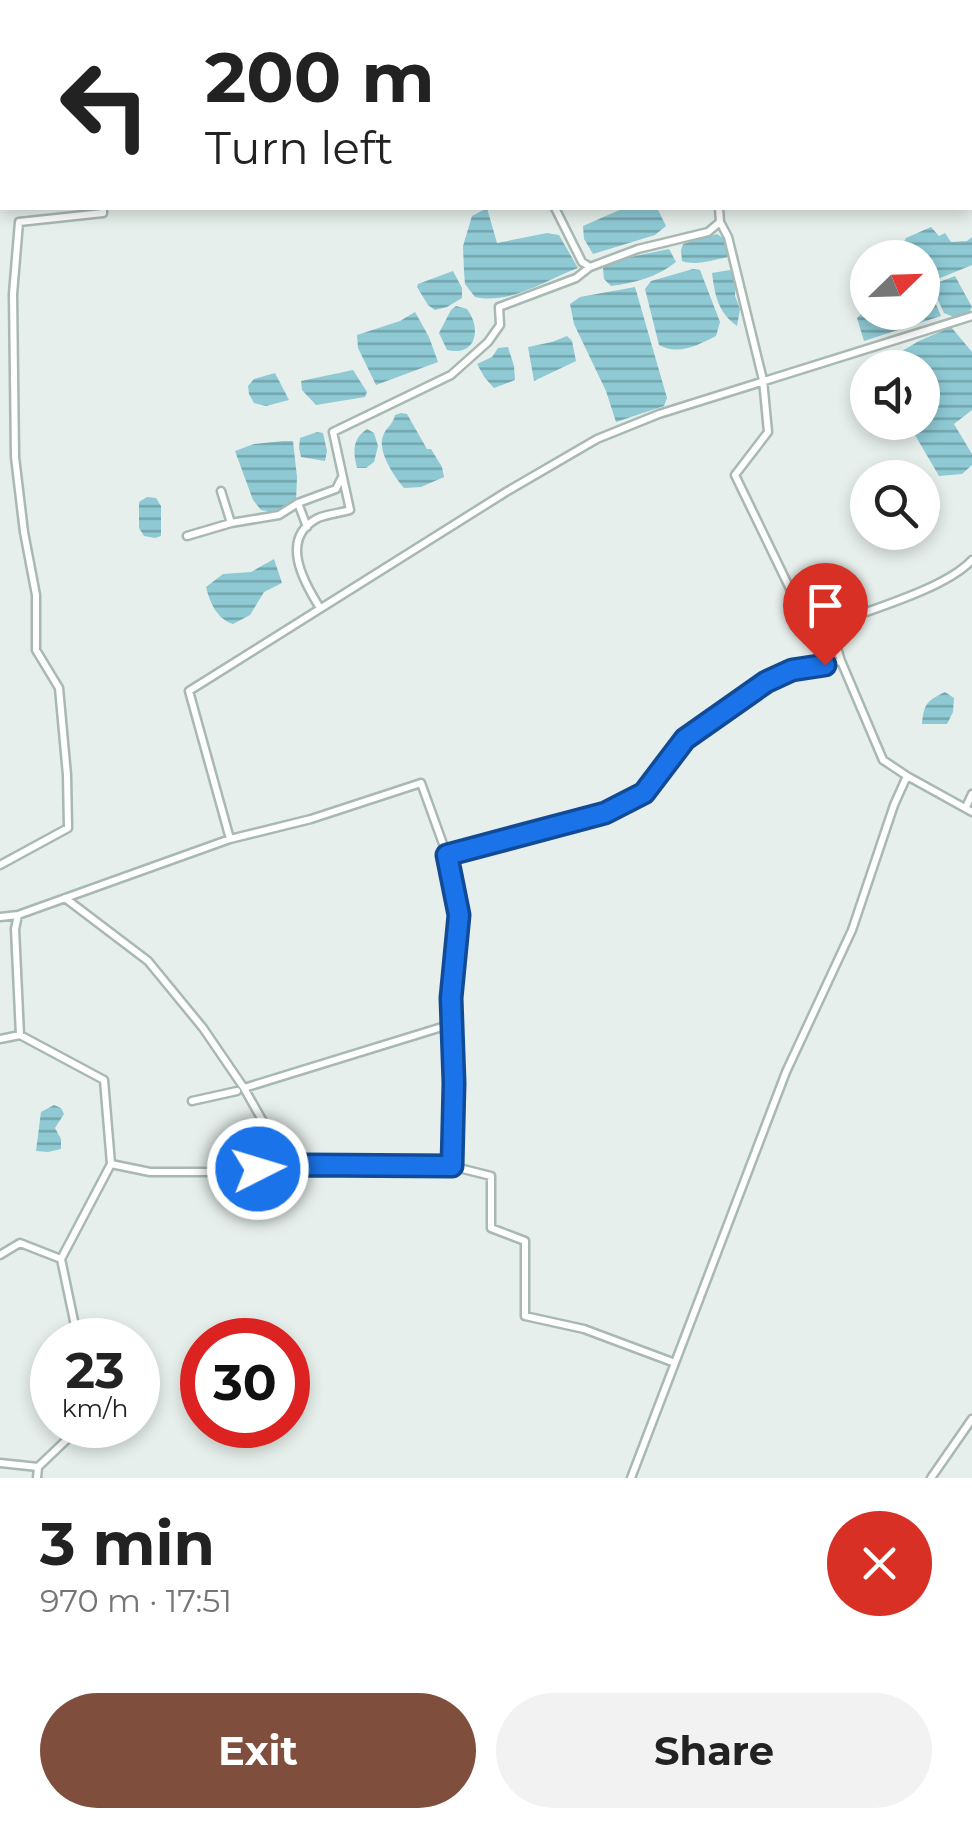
<!DOCTYPE html>
<html lang="en">
<head>
<meta charset="utf-8">
<style>
  :root { --surface:#fff; --page:#f2f2f2; --text:#222; --muted:#767676; --accent:#804e3d }
  body { margin:0; font-family:Montserrat,sans-serif; background:var(--page); color:var(--text); height:100vh; display:flex; flex-direction:column; font-size:38px; white-space:nowrap }
  * { box-sizing:border-box; margin:0 }
  p { font-size:32px; color:var(--muted) }
  .icon { flex:none; width:55px; height:55px; fill:none; stroke:currentColor; stroke-width:2; stroke-linecap:round; stroke-linejoin:round }
  .map { position:relative; height:1478px; overflow:hidden }
  .panel { display:flex; flex-direction:column; background:var(--surface); flex:1 }
  .panel>* { flex:none }
  .hud { position:absolute; left:0px; top:0px; width:972px; height:210px; box-shadow:0 5px 15px #0003; background:#fff; color:var(--text); overflow:hidden }
  .needle { width:65px; rotate:67deg }
  .controls { position:absolute; left:850px; top:240px; display:grid; gap:20px }
  .controls a { display:grid; place-items:center; width:90px; height:90px; border-radius:50%; background:var(--surface); box-shadow:0 5px 15px #0003; font-size:50px }
  .speed { position:absolute; left:30px; top:1318px; display:flex; gap:20px; font-size:50px; font-weight:700; text-align:center }
  .speed>* { display:grid; place-content:center; width:130px; height:130px; border-radius:50%; background:var(--surface); box-shadow:0 5px 15px #0003; line-height:1 }
  .speed small { font-size:25px; font-weight:400 }
  .speed .limit { border:15px solid #d22; background:#fff; color:#111 }
  .pin { position:absolute; display:grid; place-items:center; width:85px; height:85px; color:#fff; margin:-102px -42px; border-radius:50% 50% 50% 0; rotate:-45deg; box-shadow:0 0 10px #0007 }
  .pin .icon { rotate:45deg }
  .me { position:absolute; width:110px; margin:-55px; rotate:85deg; stroke-linejoin:round; filter:drop-shadow(0 0 8px #0008) }
  .turn { display:flex; align-items:center; gap:35px; height:210px; padding:0 40px; font-size:45px }
  .turn .icon { width:130px; height:130px; stroke-width:2.5 }
  .turn b { display:block; font-size:70px; line-height:85px }
  .round { display:grid; place-items:center; flex:none; width:105px; height:105px; border-radius:52px; background:var(--page) }
  .head { display:flex; align-items:center; justify-content:space-between; height:170px; padding:0 40px }
  h1 { font-size:60px; font-weight:700; line-height:75px }
  .cta { display:flex; gap:20px; margin-top:auto; padding:20px 40px }
  .cta a { flex:1; height:115px; border-radius:60px; background:var(--accent); color:#fff; font-size:40px; font-weight:700; line-height:115px; text-align:center }
  .cta a+a { background:var(--page); color:var(--text) }
  .map>svg:first-child { display:block }
</style>
</head>
<body>
<div class="map">
<svg width="972" height="1478" viewBox="0 0 972 1478">
  <defs>
    <pattern id="water-rules" width="6" height="5" patternUnits="userSpaceOnUse" patternTransform="scale(2.5)"><rect width="6" height="5" fill="#8ec9d4"/><path d="M0 2.5h6" fill="none" stroke="#74a5ad"/></pattern>
  </defs>
  <rect width="100%" height="100%" fill="#e6efeb"/>
  <path fill="url(#water-rules)" d="M 487,208 L 497,243 L 547,233 L 559,235 L 578,268 C 546,280 510,305 475,297 L 465,284 L 464,271 L 463,246 L 472,216 Z
    M 624,208 L 657,208 L 666,226 L 655,235 L 593,254 L 584,239 L 583,226 Z
    M 931,227 L 939,236 L 945,233 L 951,242 L 967,241 L 972,237 L 972,265 L 923,285 L 922,258 L 868,258 L 867,261 L 867,258 L 873,251 L 904,242 L 906,238 Z
    M 717,234 L 723,238 L 728,257 C 713,260 696,266 682,261 L 681,250 L 683,244 Z
    M 669,249 L 676,262 C 657,277 635,283 611,286 L 604,279 L 603,268 L 616,260 Z
    M 693,269 L 700,270 L 720,322 L 716,336 C 698,345 678,356 659,345 L 645,289 L 651,281 Z
    M 730,270 L 736,280 L 735,296 L 740,309 L 737,326 C 718,312 715,296 712,273 Z
    M 453,271 L 462,288 L 462,298 L 447,307 L 435,310 L 428,305 L 417,287 L 418,284 Z
    M 955,276 L 972,307 L 969,312 L 954,317 L 944,313 L 931,285 Z
    M 928,286 L 941,316 L 864,341 L 857,318 L 867,308 L 868,312 L 922,312 L 923,288 Z
    M 635,287 L 667,398 L 664,406 L 616,422 L 606,391 L 574,324 L 570,304 L 580,297 Z
    M 456,306 L 467,309 C 482,329 476,357 447,350 L 439,333 L 451,310 Z
    M 415,312 L 429,337 L 438,362 L 376,385 L 358,348 L 357,335 L 400,321 Z
    M 951,327 L 972,352 L 972,410 L 954,424 L 972,454 L 972,465 L 962,474 L 939,476 L 908,423 L 922,422 L 922,368 L 882,367 L 880,364 L 919,341 Z
    M 567,336 L 572,341 L 576,361 L 534,381 L 528,347 L 552,342 Z
    M 508,347 L 514,366 L 515,380 L 494,388 L 485,378 L 477,364 L 492,357 L 498,348 Z
    M 353,370 L 367,392 L 365,397 L 316,405 L 302,390 L 301,381 Z
    M 275,373 L 289,400 L 266,406 L 254,403 L 249,394 L 248,386 L 254,379 Z
    M 401,413 L 407,414 L 427,449 L 431,449 L 442,467 L 444,477 L 421,487 L 404,488 C 394,476 377,451 383,436 C 386,427 393,425 395,415 Z
    M 367,429 L 374,433 L 378,446 L 374,462 L 366,468 L 357,468 C 353,452 352,439 367,429 Z
    M 317,432 L 323,433 L 327,451 L 325,461 L 301,457 L 299,448 L 300,438 Z
    M 283,441 L 293,441 L 297,477 L 296,501 L 280,513 L 261,510 L 253,500 L 235,451 L 254,444 Z
    M 147,497 L 156,498 L 161,506 L 161,536 L 155,538 L 144,536 L 139,528 L 139,502 Z
    M 274,559 L 282,583 L 264,592 L 250,615 L 233,624 C 217,619 210,603 206,587 L 223,574 L 251,572 Z
    M 945,692 L 954,698 L 953,712 L 947,724 L 922,724 C 924,703 927,701 945,692 Z
    M 54,1105 L 61,1108 L 64,1114 L 55,1128 L 61,1139 L 61,1149 L 48,1152 L 36,1151 L 41,1112 Z"/>
  <g fill="none" stroke-linecap="round" stroke-linejoin="round">
    <defs>
      <path id="minor" d="M 88,0 L 89,2
        M 740,0 L 741,2
        M 918,0 L 919,2
        M 970,19 L 972,18
        M 970,77 L 972,78
        M 970,180 L 972,185
        M 555,208 L 582,262 L 590,267 L 638,249 L 708,232 L 720,222 L 719,208
        M 720,222 L 728,237 L 763,380 L 768,432 L 735,475 L 809,628 L 830,625 L 841,661 L 883,760 L 907,776 L 972,812
        M 221,491 L 231,523
        M 298,503 L 307,527
        M 187,536 L 231,523 L 279,515 L 298,503 L 336,489 L 341,479
        M 320,608 C 303,581 279,538 318,518 C 328,514 340,513 350,510 L 333,432 L 451,375 L 488,342 L 500,325 L 499,307 L 576,278 L 590,267
        M 830,625 C 869,610 945,589 972,560
        M 966,807 L 972,794
        M 230,839 L 189,691 L 506,492 L 597,439 L 659,414 L 972,316
        M 447,855 L 605,813 L 644,793 L 685,739 L 766,682 L 792,670 L 841,661
        M 0,865 L 68,828 L 67,775 L 59,688 L 36,650 L 36,595 L 24,532 L 15,457 L 13,294 L 19,222 L 103,213 L 103,208
        M 65,898 L 148,961 L 203,1028 L 244,1088
        M 18,915 L 15,929 L 20,1035 L 104,1080 L 111,1164 L 150,1172 L 228,1172 L 304,1165 L 451,1166 L 491,1176 L 491,1228 L 525,1241 L 525,1316 L 584,1329 L 675,1363
        M 0,917 L 18,915 L 230,839 L 311,819 L 421,783 L 447,855 L 459,915 L 451,998 L 454,1083 L 451,1166
        M 0,1039 L 20,1035
        M 192,1101 L 237,1091
        M 288,1166 L 244,1088 L 442,1027
        M 0,1255 L 20,1243 L 61,1259 L 78,1340
        M 61,1259 L 111,1164
        M 0,1463 L 38,1467
        M 37,1478 L 38,1467 L 82,1425
        M 631,1478 L 786,1072 L 852,930 L 894,805 L 907,776
        M 931,1478 L 972,1419"/>
    </defs>
    <use href="#minor" stroke="#a8b8b2" stroke-width="11"/>
    <use href="#minor" stroke="#fff" stroke-width="6"/>
  </g>
  <g fill="none" stroke-linecap="round" stroke-linejoin="round">
    <defs>
      <path id="route" d="M 258,1169 L 304,1165 L 452,1166 L 454,1083 L 451,998 L 459,915 L 447,855 L 605,813 L 644,793 L 685,739 L 766,682 L 792,670 L 825,665"/>
    </defs>
    <use href="#route" stroke="#114b97" stroke-width="25"/>
    <use href="#route" stroke="#1a73e8" stroke-width="18"/>
  </g>
</svg>
<div class="controls">
<a><svg class="needle" viewBox="-14 -14 28 28"><path d="M0-13l5 13h-10z" fill="#e53935"/><path d="M0 13l5-13h-10z" fill="#767676"/></svg></a>
<a><svg class="icon" aria-label="sound" viewBox="0 0 24 24"><path d="M4 9h4l5-4v14l-5-4H4zM17 9q2 3 0 6"/></svg></a>
<a><svg class="icon" aria-label="search" viewBox="0 0 24 24"><circle cx="10" cy="10" r="6"/><path d="M15 15l6 6"/></svg></a>
</div>
<div class="speed"><div>23<small>km/h</small></div><div class="limit">30</div></div>
<div class="pin" style="left:825px;top:665px;background:#d93025"><svg class="icon" aria-label="arrive" viewBox="0 0 24 24"><path d="M6 21V4h12l-3 4 3 4H6"/></svg></div>
<svg class="me" style="left:258px;top:1169px" viewBox="-20 -20 40 40"><circle r="17" fill="#1a73e8" stroke="#fff" stroke-width="3"/><path d="M0-11L8 9 0 5-8 9z" fill="#fff"/></svg>
<div class="hud">
<div class="turn"><svg class="icon" aria-label="left" viewBox="0 0 24 24"><path d="M17 20v-9H6M10 6l-5 5 5 5"/></svg><div><b>200 m</b>Turn left</div></div>
</div>
</div>
<section class="panel">
<div class="head"><div><h1>3 min</h1><p>970 m · 17:51</p></div><a class="round" style="background:#d93025;color:#fff"><svg class="icon" aria-label="close" viewBox="0 0 24 24"><path d="M6 6l12 12M18 6L6 18"/></svg></a></div>
<div class="cta"><a>Exit</a><a>Share</a></div>
</section>
</body>
</html>
